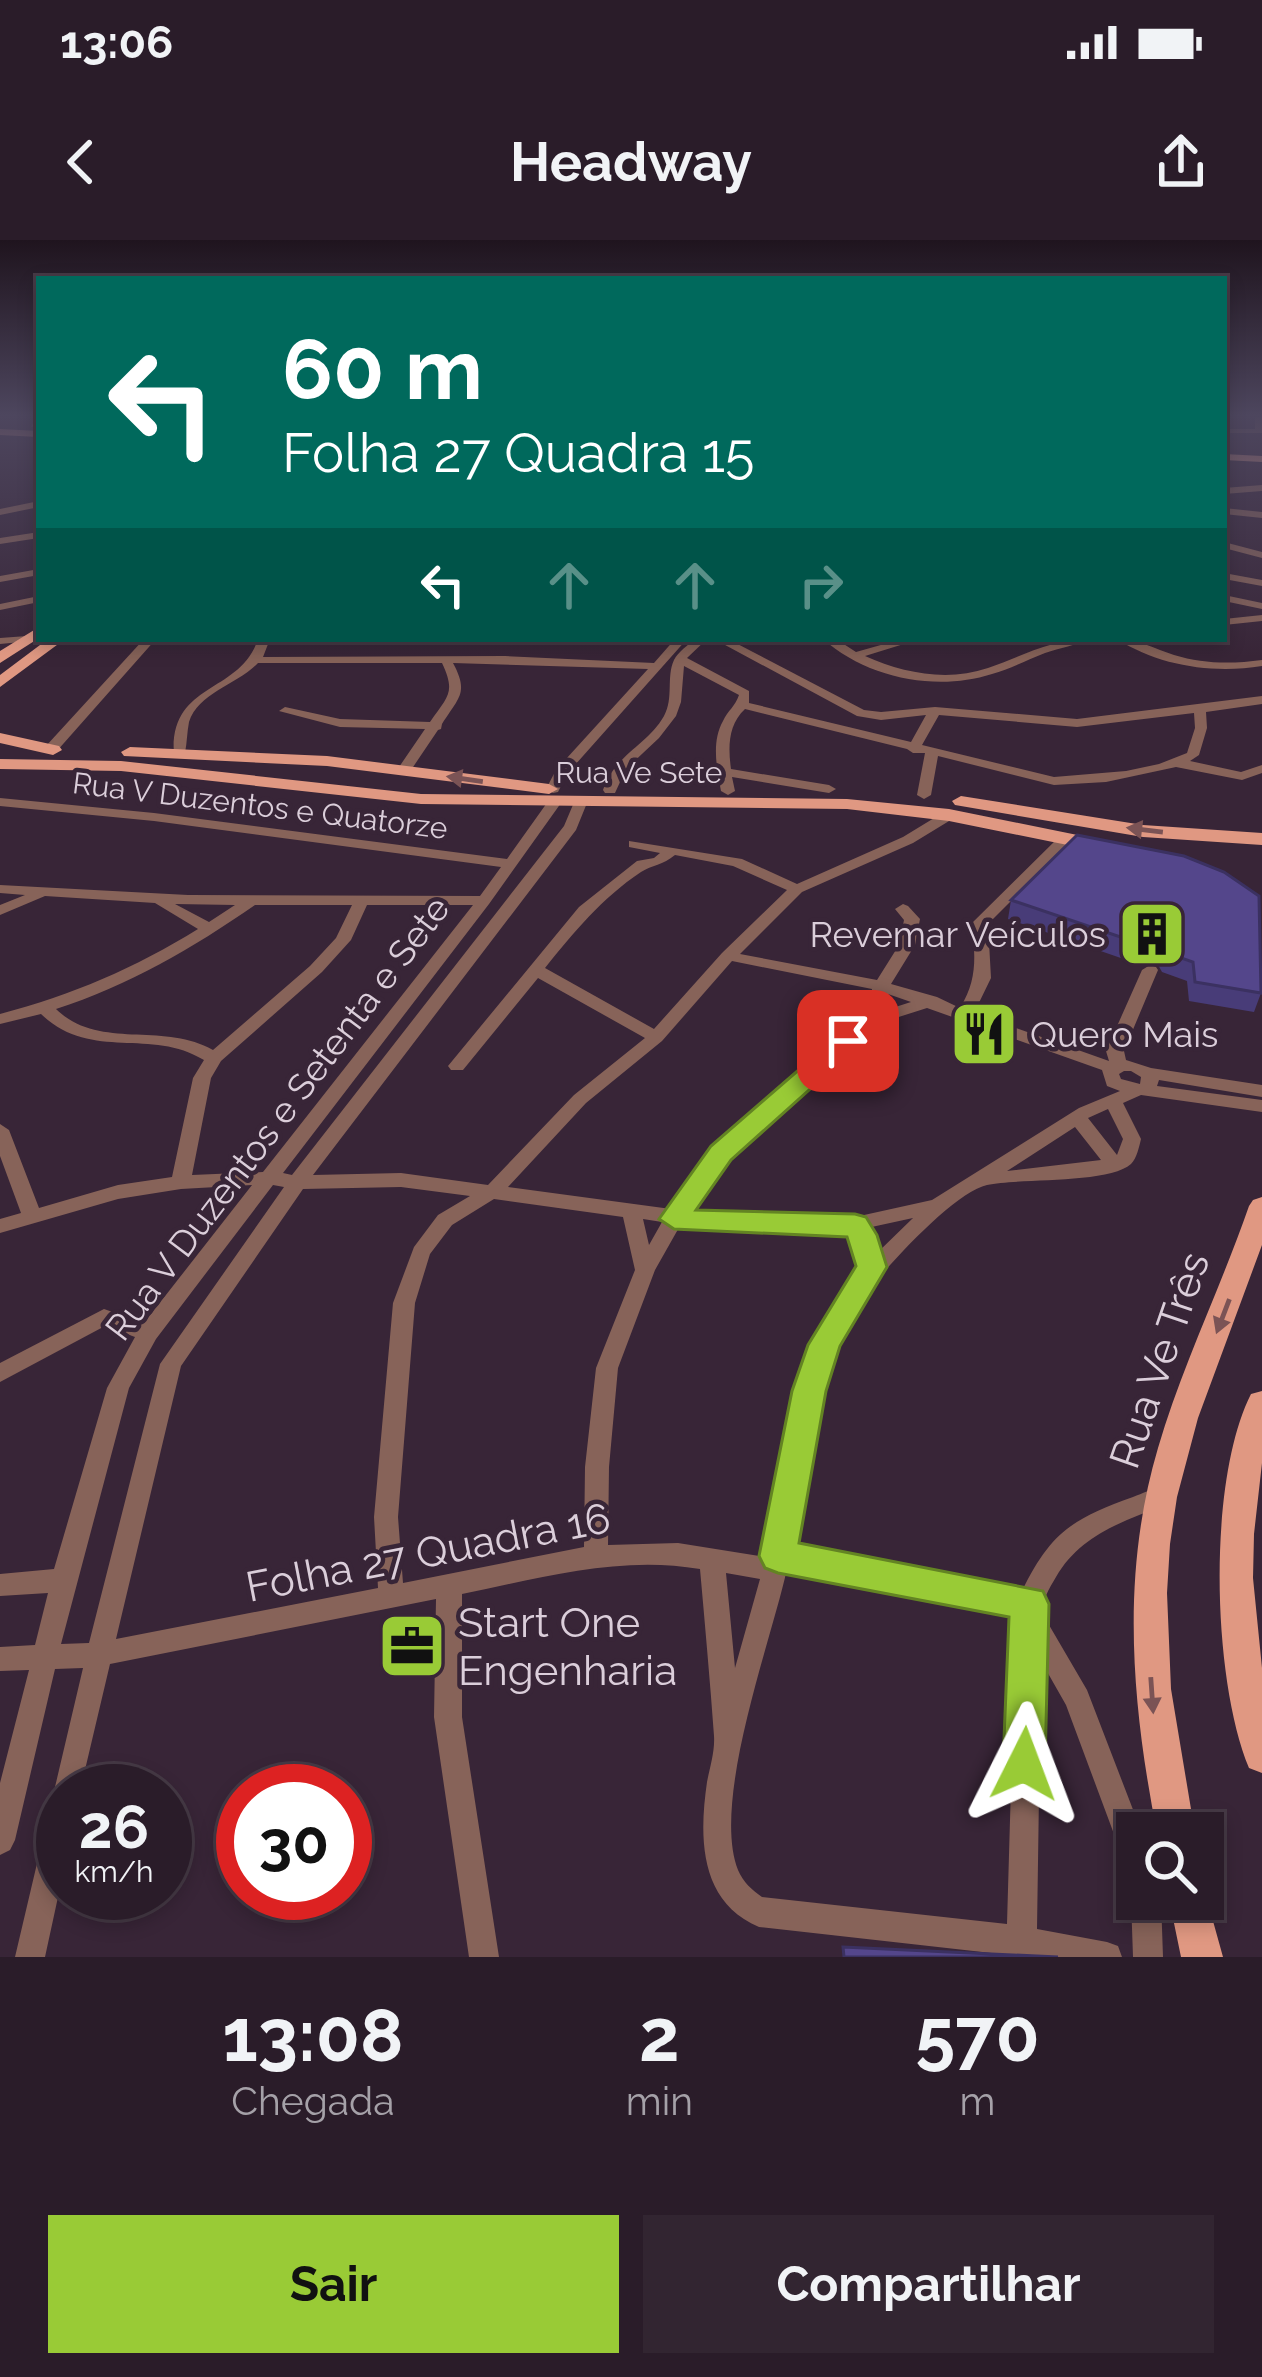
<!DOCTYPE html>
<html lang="pt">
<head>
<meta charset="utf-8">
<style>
  :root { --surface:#2a1c29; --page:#322531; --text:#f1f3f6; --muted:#a5a1a8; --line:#463a46; --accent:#99cb36 }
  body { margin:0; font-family:Raleway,sans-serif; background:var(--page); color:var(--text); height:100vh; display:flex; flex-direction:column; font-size:45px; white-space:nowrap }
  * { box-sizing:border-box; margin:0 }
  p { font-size:39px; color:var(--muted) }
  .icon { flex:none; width:66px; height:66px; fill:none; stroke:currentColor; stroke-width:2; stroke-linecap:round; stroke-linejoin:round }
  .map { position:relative; height:1717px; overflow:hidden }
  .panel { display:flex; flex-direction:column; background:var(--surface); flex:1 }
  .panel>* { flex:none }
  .guide { position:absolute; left:36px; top:36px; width:1191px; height:366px; border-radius:0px; box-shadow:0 6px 18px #0003,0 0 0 3px var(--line); background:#00695c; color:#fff; overflow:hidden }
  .fabs { position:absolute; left:1116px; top:1572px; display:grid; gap:24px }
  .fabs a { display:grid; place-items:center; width:108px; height:108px; border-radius:0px; background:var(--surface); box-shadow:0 6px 18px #0003,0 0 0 3px var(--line); font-size:60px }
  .speed { position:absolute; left:36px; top:1524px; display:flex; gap:24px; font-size:60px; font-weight:700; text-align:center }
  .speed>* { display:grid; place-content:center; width:156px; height:156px; border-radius:50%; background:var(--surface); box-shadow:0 6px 18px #0003,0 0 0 3px var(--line); line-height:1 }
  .speed small { font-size:30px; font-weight:400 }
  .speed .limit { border:18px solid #d22; background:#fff; color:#111 }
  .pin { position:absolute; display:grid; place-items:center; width:102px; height:102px; color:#fff; margin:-51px; border-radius:24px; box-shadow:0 6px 18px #0006 }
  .me { position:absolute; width:132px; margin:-66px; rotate:3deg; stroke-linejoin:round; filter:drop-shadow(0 0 9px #0008) }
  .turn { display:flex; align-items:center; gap:42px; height:252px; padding:0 48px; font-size:54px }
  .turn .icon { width:156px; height:156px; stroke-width:2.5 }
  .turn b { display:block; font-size:84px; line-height:102px }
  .lanes { display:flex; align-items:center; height:114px; padding:0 48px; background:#0003; justify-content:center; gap:60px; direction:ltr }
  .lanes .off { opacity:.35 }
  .eta { display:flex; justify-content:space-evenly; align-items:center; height:204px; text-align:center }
  .eta b { font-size:72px; font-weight:700; line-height:84px }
  .button { display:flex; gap:24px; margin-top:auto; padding:24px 48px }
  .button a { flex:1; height:138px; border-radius:0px; background:var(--accent); color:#111; font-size:48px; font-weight:700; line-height:138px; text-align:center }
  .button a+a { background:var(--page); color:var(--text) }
  .status { display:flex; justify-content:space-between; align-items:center; height:84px; padding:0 60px; background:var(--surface); direction:ltr }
  .status svg { height:33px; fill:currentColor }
  header { display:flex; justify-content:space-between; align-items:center; height:156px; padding:0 48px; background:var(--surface); font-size:54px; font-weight:700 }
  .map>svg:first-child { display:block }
</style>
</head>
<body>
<div class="status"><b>13:06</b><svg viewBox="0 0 49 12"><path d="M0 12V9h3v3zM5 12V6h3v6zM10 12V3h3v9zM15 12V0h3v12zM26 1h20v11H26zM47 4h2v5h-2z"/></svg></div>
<header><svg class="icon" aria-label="back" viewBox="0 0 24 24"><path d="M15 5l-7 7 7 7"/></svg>Headway<svg class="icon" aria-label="share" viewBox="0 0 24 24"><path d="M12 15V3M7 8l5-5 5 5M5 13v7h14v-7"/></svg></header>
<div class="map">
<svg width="1262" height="1717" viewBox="0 0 1262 1717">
  <rect width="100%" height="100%" fill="#382537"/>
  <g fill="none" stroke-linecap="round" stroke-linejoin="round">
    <path fill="#876359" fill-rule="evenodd" d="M 1255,177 L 1262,177 L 1262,193 L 1224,193 L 1224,189 L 1255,189 Z
      M 36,178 L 39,178 L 39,184 L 31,187 Z
      M 1262,245 L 1262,251 L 1224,254 L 1224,248 Z
      M 39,261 L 39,267 L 0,275 L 0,269 Z
      M 1224,268 L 1262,272 L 1262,278 L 1224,274 Z
      M 39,292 L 39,298 L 0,304 L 0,298 Z
      M 1224,302 L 1262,312 L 1262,318 L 1224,308 Z
      M 39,329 L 39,335 L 0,342 L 0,336 Z
      M 1224,333 L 1262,340 L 1262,346 L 1224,339 Z
      M 1224,355 L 1262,363 L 1262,369 L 1224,361 Z
      M 39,356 L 39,362 L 0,370 L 0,364 Z
      M 1262,375 L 1262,381 L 1224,385 L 1224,379 Z
      M 27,396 L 33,399 L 31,401 L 0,404 L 0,398 Z
      M 144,399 L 156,399 L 56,512 L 46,512 L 46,506 Z
      M 258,399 L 270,399 L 263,417 L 505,416 L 654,423 L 675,399 L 687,399 L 567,534 L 558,552 L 553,553 L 546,549 L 556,530 L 648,429 L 453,423 C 469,453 459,457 442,484 L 441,489 L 438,490 L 409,533 L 404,534 L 397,530 L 425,489 L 340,487 L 279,471 L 285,467 L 340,479 L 430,482 C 448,456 456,453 442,423 L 258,423 C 238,444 198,453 189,482 C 187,492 187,503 185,513 L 174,516 C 168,441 240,455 258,399 Z
      M 695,399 L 707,399 L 687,418 L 749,451 L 749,463 L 911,502 L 926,475 L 881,480 L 857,476 L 714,399 L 728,399 L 864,470 L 881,472 L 935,467 L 1077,479 L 1262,456 L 1262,464 L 1206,472 L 1207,488 L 1199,515 L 1190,521 L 1241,532 L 1262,525 L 1262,533 L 1242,540 L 1176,527 L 1106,542 L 1054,545 L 938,516 L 931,555 L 924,559 L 917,555 L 925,513 L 913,513 L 907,509 L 745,469 C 728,485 728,507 731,529 L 829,545 L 836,549 L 829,553 L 732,537 L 735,551 L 728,555 L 721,551 C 717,529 711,502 723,481 C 728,470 735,467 739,455 L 684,426 L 681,462 L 676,476 L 659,498 L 626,529 L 615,553 L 605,553 L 603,550 C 616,513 647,506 664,476 C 674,458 666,437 674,420 C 678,412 688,405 695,399 ZM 1194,473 L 1195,488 L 1187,513 L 1159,524 L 1126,531 L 1054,537 L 922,505 L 939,475 L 1077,487 Z
      M 823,399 L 836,399 L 856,412 L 902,399 L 920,399 L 865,416 C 903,433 947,442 988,428 C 1022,416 1052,399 1090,399 C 1076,405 1060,408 1045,413 C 1027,420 1010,429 992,434 C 936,452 867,438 823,399 Z
      M 1117,399 C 1138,399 1155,409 1174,415 C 1203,424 1232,424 1262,420 L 1262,426 C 1213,434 1159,426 1117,399 Z
      M 0,558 L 154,573 L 507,619 L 549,560 L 559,560 L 561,563 L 489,664 L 283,933 L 292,935 L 564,586 L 575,560 L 585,560 L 587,563 L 576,590 L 313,935 L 401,933 L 488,945 L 574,855 L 645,798 L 538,738 L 463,830 L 451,830 L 448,826 L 579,667 L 637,621 L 654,618 L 660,613 L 629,607 L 629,601 L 742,619 L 797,644 L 903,597 L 944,572 L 954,572 L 954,578 L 913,603 L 802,652 L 740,714 L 877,740 L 899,705 L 904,680 L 895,669 L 903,664 L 908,666 L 920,679 L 915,705 L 891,744 L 937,757 L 960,768 C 978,739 975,716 972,683 L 1061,595 L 1071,595 L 1071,601 L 988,684 L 991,738 L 974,773 L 1109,821 L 1106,811 L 1142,730 L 1150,725 L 1156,727 L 1158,730 L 1124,811 L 1126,820 L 1151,828 L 1262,845 L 1262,857 L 1159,840 L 1157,846 L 1262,860 L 1262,872 L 1141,855 L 1123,863 L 1141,899 C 1139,907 1137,918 1131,924 C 1109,944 1019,938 987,945 C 953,952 875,1038 855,1069 C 808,1139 806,1228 791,1308 L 1022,1351 C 1051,1292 1072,1279 1133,1257 C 1146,1252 1155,1246 1168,1250 L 1172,1257 L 1168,1264 C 1124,1281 1081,1294 1056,1337 C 1049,1349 1042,1360 1042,1373 L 1087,1450 L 1142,1593 L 1137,1593 L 1137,1634 L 1127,1629 L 1066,1465 L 1041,1421 L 1037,1689 L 1107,1702 L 1118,1706 L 1122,1717 L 1026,1717 L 759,1687 C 699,1662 699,1597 707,1542 C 710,1527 715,1511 714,1496 C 710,1441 705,1385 700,1329 C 620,1315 540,1338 462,1354 L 462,1477 L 499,1717 L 469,1717 L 434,1477 L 436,1359 L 110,1424 L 80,1551 L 63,1551 L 63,1634 L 45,1717 L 15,1717 L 83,1428 L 55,1429 L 15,1600 L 10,1610 L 0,1615 L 0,1543 L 29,1430 L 0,1431 L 0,1407 L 35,1405 L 48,1353 L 0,1356 L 0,1334 L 54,1329 L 107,1148 L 135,1097 L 105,1086 L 0,1142 L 0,1123 L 104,1069 L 144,1083 L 252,945 L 181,949 L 118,959 L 0,993 L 0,979 L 21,973 L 0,916 L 0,884 L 9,890 L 39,968 L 118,945 L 172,937 L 193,838 L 204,820 C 150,787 91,822 41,774 L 0,784 L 0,774 C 72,755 135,728 198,689 L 155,663 L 45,656 L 0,675 L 0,665 L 25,655 L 0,653 L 0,645 L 188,655 L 480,656 L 501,627 L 154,581 L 0,566 ZM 675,615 L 733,626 L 787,650 L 722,713 L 654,789 L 545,728 C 574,692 602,658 641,632 C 652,625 663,625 675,615 ZM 175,664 L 235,665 L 209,682 ZM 255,665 L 352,665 L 336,698 L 310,726 L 213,810 C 163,781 99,811 56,769 C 128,746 193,708 255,665 ZM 367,665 L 473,665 L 263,932 L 192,935 L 211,838 L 221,821 L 322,732 L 351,700 ZM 732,721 L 872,749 L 869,776 L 714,909 L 671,969 L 508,947 L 586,863 L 662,801 ZM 888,754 L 911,762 L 886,770 ZM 927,768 L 1102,830 L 1107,846 L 1120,851 L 1079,868 L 932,960 L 855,977 L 723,976 L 690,972 L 728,917 L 868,793 L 883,782 ZM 1124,831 L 1131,831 L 1141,837 L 1140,844 L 1121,839 L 1119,834 ZM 1108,869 L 1123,899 L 1117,915 L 1088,878 ZM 1075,887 L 1101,920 L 1007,931 ZM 273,945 L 284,947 L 160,1124 L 89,1403 L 61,1404 L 129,1148 L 156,1099 ZM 401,947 L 470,956 L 438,975 L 414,1007 L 393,1063 L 374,1277 L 378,1348 L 116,1399 L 181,1126 L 303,949 ZM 494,959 L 623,977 L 635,1030 L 596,1128 L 585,1227 L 584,1307 L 403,1343 L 398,1277 L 415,1063 L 430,1014 L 452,985 ZM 913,978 L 876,1014 L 867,988 ZM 643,979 L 662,982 L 649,1005 ZM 681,984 L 723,990 L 848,991 L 862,1029 C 792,1112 785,1215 765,1317 L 678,1303 L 608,1305 L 609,1227 L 618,1128 L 655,1030 ZM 787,1329 L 1016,1373 L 1007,1684 L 762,1657 C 752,1650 743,1642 738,1630 C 711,1561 771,1402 787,1329 ZM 726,1333 L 760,1339 L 735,1428 Z
      M 1135,1648 L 1137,1659 L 1161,1659 L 1163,1717 L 1133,1717 L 1131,1659 Z"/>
    <path fill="#e09882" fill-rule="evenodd" d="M 0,189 L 39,191 L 39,197 L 0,195 Z
      M 1224,214 L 1262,216 L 1262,222 L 1224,220 Z
      M 39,387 L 39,398 L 0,423 L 0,411 Z
      M 48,399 L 65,399 L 0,447 L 0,435 Z
      M 0,493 L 59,506 L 62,510 L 53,515 L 0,503 Z
      M 130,507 L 327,516 L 549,544 L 558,549 L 549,554 L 327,526 L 124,516 L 121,512 Z
      M 0,519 L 121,521 L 421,554 L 847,559 L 949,569 L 1102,600 L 1111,606 L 1102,612 L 949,581 L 847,569 L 421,564 L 121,531 L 0,529 Z
      M 961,556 L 1143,585 L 1262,593 L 1262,605 L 1143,597 L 955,565 L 952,561 Z
      M 1262,957 L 1262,1005 L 1198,1178 L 1177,1257 L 1170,1304 L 1167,1353 L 1171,1449 L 1195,1593 L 1157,1593 C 1132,1465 1120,1336 1158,1208 C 1182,1126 1221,1047 1249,966 L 1253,960 Z
      M 1262,1151 L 1262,1223 L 1254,1294 L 1253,1338 L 1262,1428 L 1262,1533 L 1249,1528 C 1212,1439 1207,1241 1251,1154 Z
      M 1203,1645 L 1223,1717 L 1181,1717 L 1169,1659 L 1203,1659 Z"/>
  </g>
  <path fill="#483c78" d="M 1077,595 L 1261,753 L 1254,772 L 1189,761 L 1187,741 L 1162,732 L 1157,723 L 1141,725 L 1008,679 L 1011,660 Z"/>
  <path fill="#3b3161" d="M 1163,704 L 1157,723 L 1141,725 L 1147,706 Z"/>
  <path fill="#54468b" stroke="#3b3161" stroke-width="3" d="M 1077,595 L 1184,616 L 1224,632 L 1259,656 L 1261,753 L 1195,742 L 1193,722 L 1167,713 L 1163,704 L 1147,706 L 1011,660 Z
    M 843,1707 L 1058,1717 L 844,1717 Z"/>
  <defs><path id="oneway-solid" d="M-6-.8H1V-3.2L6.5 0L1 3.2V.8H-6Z" transform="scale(3)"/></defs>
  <g fill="#7b5355">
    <use href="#oneway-solid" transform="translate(465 539) rotate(-172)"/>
    <use href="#oneway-solid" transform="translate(1145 590) rotate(-173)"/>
    <use href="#oneway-solid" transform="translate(1223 1076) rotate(111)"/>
    <use href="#oneway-solid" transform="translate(1152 1455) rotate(86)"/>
  </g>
  <linearGradient id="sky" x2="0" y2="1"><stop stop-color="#1f141e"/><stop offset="0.42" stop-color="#4d465e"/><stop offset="1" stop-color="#4d465e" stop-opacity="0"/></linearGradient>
  <rect width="1262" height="417" fill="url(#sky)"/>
  <path fill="#99cb36" stroke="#638423" stroke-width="3" d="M 848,793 L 861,801 L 858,806 L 731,920 L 696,970 L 855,974 L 866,977 L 877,995 L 887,1027 L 840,1106 L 826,1151 L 799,1303 L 1043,1351 L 1049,1364 L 1045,1524 L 1039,1539 L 1024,1545 L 1009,1539 L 1003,1524 L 1009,1377 L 778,1333 L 765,1328 L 759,1316 L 792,1151 L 808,1105 L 856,1026 L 847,997 L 674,989 L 659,979 L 711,906 L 839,795 Z"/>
  <defs>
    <symbol id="building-square" viewBox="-11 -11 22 22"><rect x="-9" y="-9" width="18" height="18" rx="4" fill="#99cb36" stroke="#382537"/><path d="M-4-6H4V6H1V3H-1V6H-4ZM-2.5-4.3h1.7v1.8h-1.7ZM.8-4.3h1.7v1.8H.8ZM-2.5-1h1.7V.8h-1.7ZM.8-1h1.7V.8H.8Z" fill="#111"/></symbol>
    <symbol id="restaurant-square" viewBox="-11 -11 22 22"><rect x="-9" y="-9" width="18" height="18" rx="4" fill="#99cb36" stroke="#382537"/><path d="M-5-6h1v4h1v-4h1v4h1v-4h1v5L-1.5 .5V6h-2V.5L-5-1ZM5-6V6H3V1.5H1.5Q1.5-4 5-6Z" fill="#111"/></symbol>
    <symbol id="office-square" viewBox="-11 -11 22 22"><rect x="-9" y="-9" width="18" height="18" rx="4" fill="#99cb36" stroke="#382537"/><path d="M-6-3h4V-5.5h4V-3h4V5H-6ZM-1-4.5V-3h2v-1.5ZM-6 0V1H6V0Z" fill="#111"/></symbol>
  </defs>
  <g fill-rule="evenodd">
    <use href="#building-square" x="1114" y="656" width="76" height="76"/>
    <use href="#restaurant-square" x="946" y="756" width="76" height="76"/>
    <use href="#office-square" x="374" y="1368" width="76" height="76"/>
  </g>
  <g text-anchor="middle" stroke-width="9" stroke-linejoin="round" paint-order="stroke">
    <g font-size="30" fill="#dbceda" stroke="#382537">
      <text x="639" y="543">Rua Ve Sete</text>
      <text transform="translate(260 566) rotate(7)" y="10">Rua V Duzentos e Quatorze</text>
    </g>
    <g font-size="36" fill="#dbceda" stroke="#382537" text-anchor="end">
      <text x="1106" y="707">Revemar Veículos</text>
      <text x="1030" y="807" text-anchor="start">Quero Mais</text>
    </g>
    <g font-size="36" fill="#dbceda" stroke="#382537">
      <text transform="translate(277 878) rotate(-53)" y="13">Rua V Duzentos e Setenta e Sete</text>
    </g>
    <g font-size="42" fill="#dbceda" stroke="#382537">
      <text transform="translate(1159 1120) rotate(-71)" y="15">Rua Ve Três</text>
      <text transform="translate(428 1312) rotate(-11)" y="15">Folha 27 Quadra 16</text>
    </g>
    <g font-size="42" fill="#dbceda" stroke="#382537" text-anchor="start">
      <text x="458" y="1397">Start One<tspan x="458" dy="48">Engenharia</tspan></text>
    </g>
  </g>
</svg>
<div class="fabs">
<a><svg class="icon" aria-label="search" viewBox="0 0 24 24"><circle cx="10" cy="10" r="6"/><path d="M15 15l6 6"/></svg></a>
</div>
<div class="speed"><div>26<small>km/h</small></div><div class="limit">30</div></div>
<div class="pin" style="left:848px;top:801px;background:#d93025"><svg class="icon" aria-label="arrive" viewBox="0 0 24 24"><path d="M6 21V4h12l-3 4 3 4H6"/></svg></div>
<svg class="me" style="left:1024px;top:1524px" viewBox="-20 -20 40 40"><path d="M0-17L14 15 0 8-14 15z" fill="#99cb36" stroke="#fff" stroke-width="4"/></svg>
<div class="guide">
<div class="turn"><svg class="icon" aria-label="left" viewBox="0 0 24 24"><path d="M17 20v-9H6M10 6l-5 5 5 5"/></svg><div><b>60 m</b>Folha 27 Quadra 15</div></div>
<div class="lanes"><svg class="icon" aria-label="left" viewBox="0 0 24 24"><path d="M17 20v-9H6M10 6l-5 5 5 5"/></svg><svg class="icon off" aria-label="ahead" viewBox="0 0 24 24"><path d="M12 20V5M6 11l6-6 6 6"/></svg><svg class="icon off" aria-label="ahead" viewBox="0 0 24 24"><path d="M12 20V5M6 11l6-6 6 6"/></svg><svg class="icon off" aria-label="right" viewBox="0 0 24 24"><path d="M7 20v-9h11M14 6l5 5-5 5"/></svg></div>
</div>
</div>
<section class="panel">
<div class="eta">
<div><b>13:08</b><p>Chegada</p></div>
<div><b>2</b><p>min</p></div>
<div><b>570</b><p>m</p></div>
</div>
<div class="button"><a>Sair</a><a>Compartilhar</a></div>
</section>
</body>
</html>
